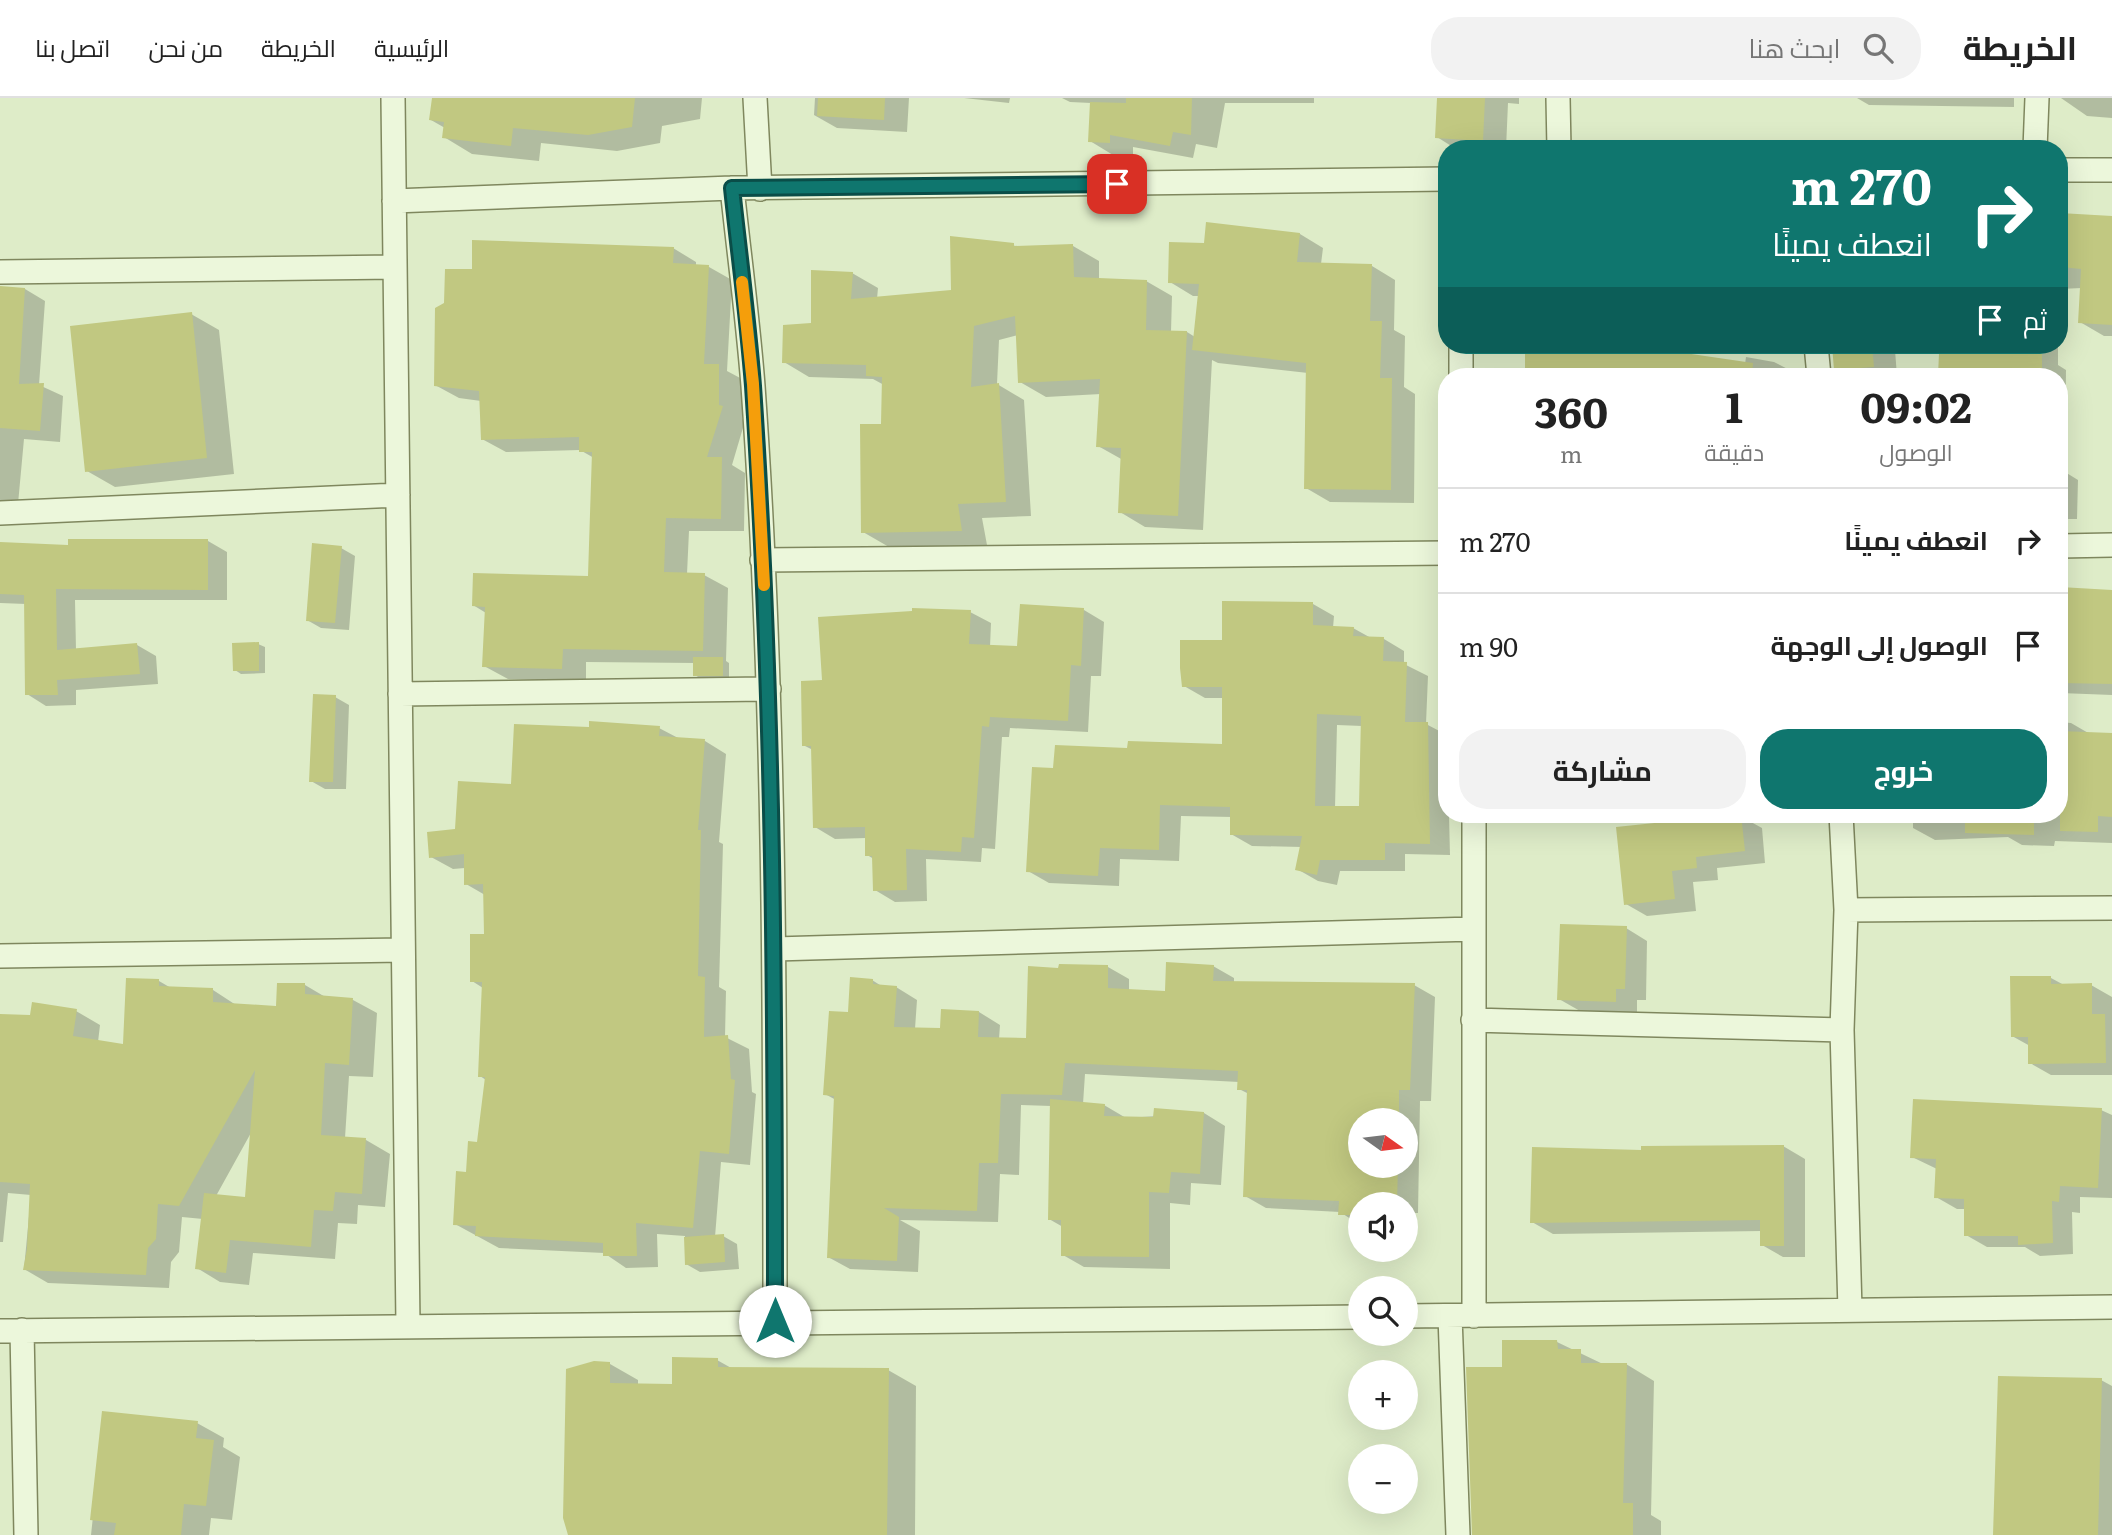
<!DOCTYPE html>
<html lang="ar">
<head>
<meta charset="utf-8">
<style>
  :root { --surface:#fff; --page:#f2f2f2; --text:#222; --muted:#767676; --line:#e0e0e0; --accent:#0f766e }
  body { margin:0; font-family:Literata,Cairo,serif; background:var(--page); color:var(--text); direction:rtl; height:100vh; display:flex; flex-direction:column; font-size:26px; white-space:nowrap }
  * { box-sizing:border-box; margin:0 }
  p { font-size:23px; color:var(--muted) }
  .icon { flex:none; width:38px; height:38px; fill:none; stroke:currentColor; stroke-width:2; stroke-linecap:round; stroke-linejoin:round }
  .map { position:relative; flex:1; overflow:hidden; direction:ltr }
  .sheet { position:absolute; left:1438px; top:270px; width:630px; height:455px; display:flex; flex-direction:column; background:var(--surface); border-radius:28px; box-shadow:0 7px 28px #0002; direction:rtl }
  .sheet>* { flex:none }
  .guide { position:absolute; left:1438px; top:42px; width:630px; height:214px; border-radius:28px; box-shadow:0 7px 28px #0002; direction:rtl; background:#0f766e; color:#fff; overflow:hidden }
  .needle { width:46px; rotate:104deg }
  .controls { position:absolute; left:1348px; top:1010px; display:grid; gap:14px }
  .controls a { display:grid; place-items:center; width:70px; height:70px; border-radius:50%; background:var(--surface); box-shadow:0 7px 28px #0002; font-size:35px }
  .pin { position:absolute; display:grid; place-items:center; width:60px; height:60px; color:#fff; margin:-30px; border-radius:14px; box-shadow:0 4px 10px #0006 }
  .me { position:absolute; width:77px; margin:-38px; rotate:0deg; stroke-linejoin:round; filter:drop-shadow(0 0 5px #0008) }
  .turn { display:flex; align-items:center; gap:24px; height:147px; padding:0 21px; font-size:32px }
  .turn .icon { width:91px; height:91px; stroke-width:2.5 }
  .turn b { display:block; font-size:49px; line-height:60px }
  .then { display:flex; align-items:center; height:66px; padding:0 21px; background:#0003; gap:14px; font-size:26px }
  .eta { display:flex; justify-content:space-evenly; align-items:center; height:119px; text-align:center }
  .eta b { font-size:42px; font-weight:700; line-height:49px }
  .action { display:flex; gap:14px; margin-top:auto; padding:14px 21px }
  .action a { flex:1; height:80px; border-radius:28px; background:var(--accent); color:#fff; font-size:28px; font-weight:700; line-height:80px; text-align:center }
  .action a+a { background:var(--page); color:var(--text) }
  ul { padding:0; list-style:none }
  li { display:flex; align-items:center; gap:21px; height:105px; padding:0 21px; border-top:2px solid var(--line) }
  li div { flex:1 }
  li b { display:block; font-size:26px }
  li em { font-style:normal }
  header { display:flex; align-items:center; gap:42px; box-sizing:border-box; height:98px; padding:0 35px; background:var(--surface); border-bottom:2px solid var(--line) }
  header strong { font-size:33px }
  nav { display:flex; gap:38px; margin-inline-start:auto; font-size:24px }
  .search { width:490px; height:63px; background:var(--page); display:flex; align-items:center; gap:18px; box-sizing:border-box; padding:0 24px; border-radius:28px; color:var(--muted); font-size:26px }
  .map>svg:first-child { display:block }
</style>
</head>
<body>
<header>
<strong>الخريطة</strong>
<div class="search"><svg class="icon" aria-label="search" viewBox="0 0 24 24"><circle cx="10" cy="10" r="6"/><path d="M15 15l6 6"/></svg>ابحث هنا</div>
<nav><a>الرئيسية</a><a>الخريطة</a><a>من نحن</a><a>اتصل بنا</a></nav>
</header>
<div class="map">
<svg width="2112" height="1437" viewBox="0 0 2112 1437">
  <rect width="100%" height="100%" fill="#deecc8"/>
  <path fill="#0003" fill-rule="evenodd" d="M 434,0 L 702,0 L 700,21 L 662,28 L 660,45 L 617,53 L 541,45 L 539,63 L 472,56 L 444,39 L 445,30 L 431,22 Z
    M 815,0 L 909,0 L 907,34 L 837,30 L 814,17 Z
    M 964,0 L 1010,0 L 1009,5 Z
    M 1062,0 L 1314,0 L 1314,5 L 1225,5 L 1217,50 L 1196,46 L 1193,60 L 1133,49 L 1133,57 L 1113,57 L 1090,43 L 1091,5 L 1070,4 Z
    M 1439,0 L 1519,0 L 1519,6 L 1508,5 L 1506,51 L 1456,51 L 1437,39 Z
    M 1857,0 L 2014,0 L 2014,9 L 1869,7 Z
    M 2061,0 L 2112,0 L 2112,20 L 2087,18 Z
    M 2060,117 L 2112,120 L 2112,238 L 2104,238 L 2080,224 L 2082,190 L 2060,191 Z
    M 1300,136 L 1323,150 L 1321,166 L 1372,168 L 1395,182 L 1394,232 L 1405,238 L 1404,289 L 1415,296 L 1414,405 L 1330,404 L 1306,390 L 1308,275 L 1218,265 L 1212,262 L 1203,432 L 1145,429 L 1120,414 L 1123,362 L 1098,348 L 1101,296 L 1046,299 L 1020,284 L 1018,237 L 999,242 L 997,286 L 1024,302 L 1031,418 L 982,420 L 987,447 L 889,449 L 863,434 L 883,328 L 884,287 L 873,281 L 809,279 L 784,264 L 852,175 L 878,190 L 877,201 L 952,194 L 1013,147 L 1019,150 L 1073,148 L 1099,163 L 1099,181 L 1146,183 L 1172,198 L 1171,234 L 1187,234 L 1195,239 L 1200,198 L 1193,198 L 1170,184 L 1206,147 Z
    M 673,150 L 696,164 L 696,168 L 709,169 L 732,182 L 727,273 L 742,281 L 742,321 L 745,323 L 732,367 L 745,375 L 744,433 L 689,433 L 687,476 L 704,477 L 728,490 L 726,563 L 729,565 L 729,580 L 701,581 L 695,577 L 695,565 L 586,564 L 586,583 L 508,581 L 484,568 L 486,515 L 473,507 L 589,480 L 594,360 L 580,352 L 506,354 L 482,341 L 481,303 L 459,300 L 435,287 L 446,206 L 473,173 Z
    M 0,190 L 25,191 L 45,203 L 39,287 L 63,298 L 60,344 L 24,341 L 18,406 L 0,405 Z
    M 191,216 L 219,232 L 234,376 L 115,389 L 87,373 Z
    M 1529,247 L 1683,247 L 1662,253 L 1745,266 L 1746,259 L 1774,264 L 1801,278 L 1528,278 Z
    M 1834,247 L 1914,247 L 1914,251 L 1895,252 L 1897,278 L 1848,278 L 1836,271 Z
    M 1940,247 L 2058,247 L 2058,267 L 2066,272 L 2065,374 L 2078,382 L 2077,421 L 2060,421 L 2060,278 L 1940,278 Z
    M 70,443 L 208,443 L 227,454 L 227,502 L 75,502 L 76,552 L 137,547 L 156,558 L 158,586 L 76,592 L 76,607 L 46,608 L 27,596 L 26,506 L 0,505 L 0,446 L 70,449 Z
    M 341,450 L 355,458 L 349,532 L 321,530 L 307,522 Z
    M 2060,490 L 2112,493 L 2112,597 L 2060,595 Z
    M 1313,506 L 1334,518 L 1333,530 L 1353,530 L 1371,540 L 1384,541 L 1404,553 L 1404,566 L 1428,578 L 1426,626 L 1447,637 L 1450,757 L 1405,756 L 1405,773 L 1340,773 L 1337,787 L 1318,783 L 1297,771 L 1302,749 L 1252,748 L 1231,736 L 1232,719 L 1181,718 L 1179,763 L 1120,761 L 1119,788 L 1049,785 L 1028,773 L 1055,672 L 1129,652 L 1223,648 L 1223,600 L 1205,600 L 1184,588 L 1223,544 ZM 1337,627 L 1362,628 L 1361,710 L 1335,710 Z
    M 1084,512 L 1104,524 L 1101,578 L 1091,578 L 1088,634 L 1010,630 L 1009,639 L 1002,639 L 995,751 L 982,750 L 981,764 L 926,761 L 927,803 L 895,804 L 875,792 L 874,761 L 867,757 L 866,740 L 835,741 L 815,729 L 813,652 L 803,647 L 824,584 L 970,514 L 991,525 L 990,549 L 1019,550 Z
    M 258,546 L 265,549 L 265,575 L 241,576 L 235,572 Z
    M 335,599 L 349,607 L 346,691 L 325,691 L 311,683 Z
    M 2060,624 L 2071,625 L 2090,636 L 2112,637 L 2112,745 L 2055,743 L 2054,748 L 2022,747 L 2008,739 L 1935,742 L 1913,730 L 1913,716 L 2060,716 Z
    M 659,630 L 680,641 L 705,643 L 726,656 L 719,744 L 723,746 L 719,889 L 726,893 L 725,939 L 749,951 L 752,994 L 756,996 L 750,1067 L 721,1064 L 715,1139 L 723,1138 L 737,1146 L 739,1171 L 700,1174 L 686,1166 L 685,1138 L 657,1136 L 658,1169 L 626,1170 L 604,1155 L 499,1150 L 455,1126 L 478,1046 L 486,982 L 480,978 L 483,890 L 472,883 L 486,838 L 485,797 L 466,786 L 465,770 L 453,771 L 431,759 L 457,733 L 513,688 L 590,631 Z
    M 1740,718 L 1762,730 L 1765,765 L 1717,770 L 1718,782 L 1693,784 L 1696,813 L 1647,818 L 1626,806 Z
    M 1626,830 L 1647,843 L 1646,902 L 1637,902 L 1637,915 L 1580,913 L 1559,901 Z
    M 1213,868 L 1234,880 L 1234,885 L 1414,887 L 1435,899 L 1431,1003 L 1420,1003 L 1418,1115 L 1405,1115 L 1405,1106 L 1360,1106 L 1360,1127 L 1340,1114 L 1266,1110 L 1245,1098 L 1249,996 L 1239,991 L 1239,984 L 1085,976 L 1083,1006 L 1104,1007 L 1126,1020 L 1204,1015 L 1225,1028 L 1221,1087 L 1191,1085 L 1190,1107 L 1170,1105 L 1170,1171 L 1084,1169 L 1063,1157 L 1063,1129 L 1049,1121 L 1051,1008 L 1021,1007 L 1019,1077 L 1000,1076 L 998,1124 L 900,1122 L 920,1133 L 918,1174 L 850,1171 L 828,1159 L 836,1002 L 825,996 L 850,916 L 872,882 L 883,889 L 896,889 L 917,902 L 915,931 L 942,932 L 979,914 L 1000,927 L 999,941 L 1028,942 L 1060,872 L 1108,869 L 1129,881 L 1129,893 L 1166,894 ZM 1360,1022 L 1405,1022 L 1405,1068 L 1360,1068 Z
    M 2051,880 L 2064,887 L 2091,887 L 2112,899 L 2112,977 L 2051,977 L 2030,965 L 2030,948 L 2012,938 Z
    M 159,883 L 171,890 L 213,892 L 236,907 L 278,910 L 305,887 L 327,900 L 353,902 L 377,915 L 373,979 L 349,978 L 345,1040 L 366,1042 L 390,1056 L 385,1109 L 358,1107 L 357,1126 L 338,1125 L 335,1161 L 253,1155 L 249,1187 L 220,1184 L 197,1170 L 203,1121 L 182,1119 L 179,1154 L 171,1164 L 169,1190 L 48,1185 L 24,1171 L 31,1097 L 8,1095 L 3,1144 L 0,1144 L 0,918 L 31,919 L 76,913 L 100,927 L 98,944 L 125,948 ZM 252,1033 L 246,1101 L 216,1098 Z
    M 2101,1012 L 2112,1017 L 2112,1100 L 2080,1099 L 2080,1115 L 2072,1114 L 2073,1156 L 2040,1158 L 2025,1149 L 1987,1149 L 1966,1137 L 1966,1111 L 1957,1111 L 1936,1099 L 1937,1071 L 1912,1059 Z
    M 1783,1048 L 1805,1061 L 1805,1159 L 1783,1159 L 1762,1147 L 1762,1133 L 1553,1136 L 1532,1124 L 1643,1054 Z
    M 1557,1244 L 1605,1267 L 1626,1266 L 1654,1283 L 1651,1417 L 1661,1423 L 1661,1437 L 1474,1437 L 1504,1271 Z
    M 717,1262 L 733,1271 L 888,1272 L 916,1288 L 915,1437 L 569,1437 L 610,1266 L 638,1282 L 638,1287 L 673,1288 Z
    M 2101,1282 L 2112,1288 L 2112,1437 L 1995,1437 Z
    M 104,1315 L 197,1325 L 224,1340 L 223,1349 L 240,1359 L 232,1422 L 211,1420 L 209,1437 L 91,1437 Z"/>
  <path fill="#c1c881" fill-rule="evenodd" d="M 432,0 L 635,0 L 632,29 L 588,37 L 513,30 L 511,48 L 442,40 L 444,24 L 429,22 Z
    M 818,0 L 885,0 L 884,22 L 817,18 Z
    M 1126,0 L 1192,0 L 1191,37 L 1173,34 L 1170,48 L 1110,37 L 1110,45 L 1088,44 L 1090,4 L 1126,5 Z
    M 1437,0 L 1485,0 L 1483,43 L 1435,40 Z
    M 2060,115 L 2112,118 L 2112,227 L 2078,225 L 2081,171 L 2060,169 Z
    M 1206,124 L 1300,135 L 1297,164 L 1372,166 L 1370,223 L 1382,223 L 1380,280 L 1392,280 L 1391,392 L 1304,391 L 1306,265 L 1192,252 L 1199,186 L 1168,185 L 1169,144 L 1204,145 Z
    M 950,138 L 1014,145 L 1014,148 L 1073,146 L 1074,179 L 1147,182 L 1146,232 L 1187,233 L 1178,418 L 1118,415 L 1121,350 L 1096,349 L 1100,281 L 1018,285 L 1015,218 L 974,228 L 971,289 L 999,285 L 1006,404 L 958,406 L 962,433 L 861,435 L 860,326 L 881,326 L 882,279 L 866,278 L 866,267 L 782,265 L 783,227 L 811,225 L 811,172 L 853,174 L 851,201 L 951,192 Z
    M 472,142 L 674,149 L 673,165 L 709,167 L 704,266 L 719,266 L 719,307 L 723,308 L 707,359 L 722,359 L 721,421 L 666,420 L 664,474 L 705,475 L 703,553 L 563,551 L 562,571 L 482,569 L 485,509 L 472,508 L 473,475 L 588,478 L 592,354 L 579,354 L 579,339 L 481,342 L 479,293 L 434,288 L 435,210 L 444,205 L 445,171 L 472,171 Z
    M 0,188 L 25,190 L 19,286 L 44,285 L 40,333 L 0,330 Z
    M 192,214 L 207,360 L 85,374 L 70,228 Z
    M 1832,247 L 1872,247 L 1874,269 L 1834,272 Z
    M 1525,252 L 1664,252 L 1753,265 L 1752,278 L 1525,278 Z
    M 1939,255 L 2042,256 L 2042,278 L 1938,278 Z
    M 68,441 L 208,441 L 208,492 L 56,491 L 57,552 L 137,545 L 140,576 L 57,582 L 58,597 L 25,597 L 24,497 L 0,496 L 0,444 L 68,447 Z
    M 312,445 L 342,448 L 335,525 L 306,523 Z
    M 2060,489 L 2112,492 L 2112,586 L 2060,585 Z
    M 1222,503 L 1313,504 L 1313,527 L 1354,529 L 1353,538 L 1384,539 L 1383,563 L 1407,564 L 1405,624 L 1428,624 L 1430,746 L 1385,745 L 1385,762 L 1320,762 L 1317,777 L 1295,772 L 1302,738 L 1230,737 L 1230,709 L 1160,707 L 1159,752 L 1100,750 L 1098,778 L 1026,774 L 1032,669 L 1053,670 L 1055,647 L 1127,650 L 1128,643 L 1222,646 L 1222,589 L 1182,589 L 1180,570 L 1180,542 L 1222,542 ZM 1317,616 L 1361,618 L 1359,708 L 1315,708 Z
    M 1020,506 L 1084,510 L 1081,568 L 1071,567 L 1068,623 L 990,619 L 989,629 L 982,628 L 974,740 L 962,739 L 961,754 L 906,751 L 907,792 L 873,793 L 872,758 L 865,758 L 865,729 L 813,730 L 811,648 L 802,648 L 801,583 L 822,582 L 818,519 L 912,513 L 912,510 L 971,512 L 969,546 L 1017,548 Z
    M 259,544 L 259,573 L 233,573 L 232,545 Z
    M 693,559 L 723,559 L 723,578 L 693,578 Z
    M 313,596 L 336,597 L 333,684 L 309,684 Z
    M 589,623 L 660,628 L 659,638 L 705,641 L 698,732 L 701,732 L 698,878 L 705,879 L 704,939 L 728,937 L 731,981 L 735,982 L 729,1056 L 700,1053 L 693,1130 L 636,1125 L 637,1158 L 603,1158 L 603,1145 L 475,1138 L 476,1128 L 453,1127 L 456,1073 L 466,1074 L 468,1043 L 477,1044 L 485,979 L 478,979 L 482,884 L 470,884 L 470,836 L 484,836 L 483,786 L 464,787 L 464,756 L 429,760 L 427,734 L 455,731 L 458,683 L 511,686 L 514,626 L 589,629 Z
    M 2060,633 L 2112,635 L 2112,719 L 2098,718 L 2098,734 L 2060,733 Z
    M 1741,716 L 1745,753 L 1696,759 L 1697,770 L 1672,773 L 1675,801 L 1624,807 L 1616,729 Z
    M 1965,716 L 2034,716 L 2034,737 L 1965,735 Z
    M 1560,826 L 1627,828 L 1625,891 L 1616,891 L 1616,904 L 1557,902 Z
    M 1166,864 L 1214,867 L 1213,883 L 1415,885 L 1410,992 L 1399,992 L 1399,1022 L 1360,1022 L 1360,1068 L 1398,1068 L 1397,1104 L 1360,1106 L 1360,1117 L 1338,1117 L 1339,1103 L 1243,1099 L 1247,992 L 1237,992 L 1238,973 L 1065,965 L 1062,997 L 1001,996 L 998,1065 L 979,1065 L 977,1113 L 884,1110 L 899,1119 L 897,1163 L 827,1160 L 834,998 L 823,997 L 829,913 L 848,914 L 850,879 L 873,881 L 873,886 L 897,888 L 894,929 L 940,930 L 941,911 L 979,913 L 978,939 L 1026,940 L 1028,868 L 1058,870 L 1059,866 L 1108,867 L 1108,890 L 1165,893 Z
    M 2010,878 L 2051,878 L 2051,886 L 2092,885 L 2092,916 L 2105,916 L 2106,965 L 2028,966 L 2028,939 L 2011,939 Z
    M 126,880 L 159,881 L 159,888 L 213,890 L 213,904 L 276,908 L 277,885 L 305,885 L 305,896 L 353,900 L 349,967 L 325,965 L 321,1037 L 366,1040 L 362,1096 L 335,1094 L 333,1113 L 314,1112 L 311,1149 L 230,1142 L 226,1175 L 195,1171 L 204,1095 L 245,1099 L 255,972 L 179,1108 L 158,1106 L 156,1141 L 148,1150 L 146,1177 L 23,1172 L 27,1151 L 30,1086 L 0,1084 L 0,916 L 30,917 L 32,904 L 77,911 L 73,938 L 123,946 Z
    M 1050,1001 L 1105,1006 L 1104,1018 L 1153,1019 L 1154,1010 L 1204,1014 L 1200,1076 L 1171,1074 L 1169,1095 L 1149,1094 L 1149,1159 L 1061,1158 L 1061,1122 L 1048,1122 Z
    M 1913,1001 L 2102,1010 L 2098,1090 L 2060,1088 L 2059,1104 L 2052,1103 L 2053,1145 L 2018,1147 L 2018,1138 L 1964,1138 L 1964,1101 L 1934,1100 L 1936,1061 L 1910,1060 Z
    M 1784,1047 L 1784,1148 L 1760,1148 L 1760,1122 L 1530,1125 L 1532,1049 L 1641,1052 L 1641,1048 Z
    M 724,1136 L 725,1164 L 685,1167 L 684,1139 Z
    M 1502,1242 L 1557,1242 L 1558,1251 L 1581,1251 L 1581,1265 L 1627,1265 L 1623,1405 L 1633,1405 L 1633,1437 L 1472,1437 L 1466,1269 L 1502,1269 Z
    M 672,1259 L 718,1260 L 718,1269 L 889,1270 L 887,1437 L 568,1437 L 563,1420 L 566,1271 L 594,1263 L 610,1264 L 610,1285 L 672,1286 Z
    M 1998,1278 L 2102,1280 L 2098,1437 L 1993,1437 Z
    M 102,1313 L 198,1323 L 196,1340 L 214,1342 L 206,1408 L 184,1406 L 181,1437 L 114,1437 L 116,1425 L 90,1422 Z"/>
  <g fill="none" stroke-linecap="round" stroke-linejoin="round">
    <defs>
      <path id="minor" d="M 393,0 L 408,1227
        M 755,0 L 760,91
        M 1558,0 L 1559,51
        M 2035,51 L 2037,0
        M 2060,72 L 2112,72
        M 732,90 C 739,156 748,222 753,288 C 775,599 775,911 775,1223
        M 394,103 L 732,90 L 1447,81
        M 0,174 L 395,169
        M 1461,247 L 1461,278
        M 1816,247 L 1819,278
        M 0,415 L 398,397
        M 2060,448 L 2112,447
        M 762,462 L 1447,455
        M 400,596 L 769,591
        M 1841,716 L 1846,812 L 1842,932 L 1850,1212
        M 1846,812 L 2112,810
        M 775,851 L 1473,831
        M 0,858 L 403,852
        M 1473,922 L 1842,932
        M 1405,1218 L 2112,1209
        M 1450,1218 L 1458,1437
        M 1474,1218 L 1474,716
        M 22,1232 L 26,1437
        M 0,1233 L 1360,1219"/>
    </defs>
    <use href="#minor" stroke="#7f875e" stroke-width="26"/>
    <use href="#minor" stroke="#ecf7db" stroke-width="23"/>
  </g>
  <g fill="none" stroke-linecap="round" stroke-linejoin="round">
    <defs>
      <path id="route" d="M 775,1223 C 775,911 774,599 753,288 C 748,222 739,156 732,90 L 1117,86"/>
    </defs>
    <use href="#route" stroke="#0a4d48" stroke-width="18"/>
    <use href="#route" stroke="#0f766e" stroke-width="12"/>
    <path stroke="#f59e0b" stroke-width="12" d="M 742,184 L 753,286 L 764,487"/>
  </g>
</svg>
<div class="controls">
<a><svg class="needle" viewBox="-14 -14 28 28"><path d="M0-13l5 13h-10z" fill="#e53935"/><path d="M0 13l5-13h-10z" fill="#767676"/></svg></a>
<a><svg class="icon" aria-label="sound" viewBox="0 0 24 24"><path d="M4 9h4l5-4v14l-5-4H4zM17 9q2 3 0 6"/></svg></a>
<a><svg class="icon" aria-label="search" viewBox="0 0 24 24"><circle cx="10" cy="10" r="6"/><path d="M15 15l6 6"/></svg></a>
<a>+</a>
<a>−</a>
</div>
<div class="pin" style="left:1117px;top:86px;background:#d93025"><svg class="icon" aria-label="arrive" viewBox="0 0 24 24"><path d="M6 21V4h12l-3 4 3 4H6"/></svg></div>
<svg class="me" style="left:775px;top:1223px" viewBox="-20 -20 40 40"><circle r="19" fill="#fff"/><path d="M0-13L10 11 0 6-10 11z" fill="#0f766e"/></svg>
<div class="guide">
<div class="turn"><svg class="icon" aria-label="right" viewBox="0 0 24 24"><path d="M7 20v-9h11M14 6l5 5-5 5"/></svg><div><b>270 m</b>انعطف يمينًا</div></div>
<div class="then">ثم<svg class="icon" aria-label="arrive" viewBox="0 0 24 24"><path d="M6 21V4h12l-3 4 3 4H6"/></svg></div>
</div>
<section class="sheet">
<div class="eta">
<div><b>09:02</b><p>الوصول</p></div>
<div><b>1</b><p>دقيقة</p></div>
<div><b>360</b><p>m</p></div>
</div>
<ul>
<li><svg class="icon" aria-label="right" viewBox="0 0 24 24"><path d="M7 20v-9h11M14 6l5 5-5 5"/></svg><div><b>انعطف يمينًا</b></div><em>270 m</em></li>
<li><svg class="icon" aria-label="arrive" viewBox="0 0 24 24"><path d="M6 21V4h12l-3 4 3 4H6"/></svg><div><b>الوصول إلى الوجهة</b></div><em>90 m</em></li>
</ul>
<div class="action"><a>خروج</a><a>مشاركة</a></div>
</section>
</div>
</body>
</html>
